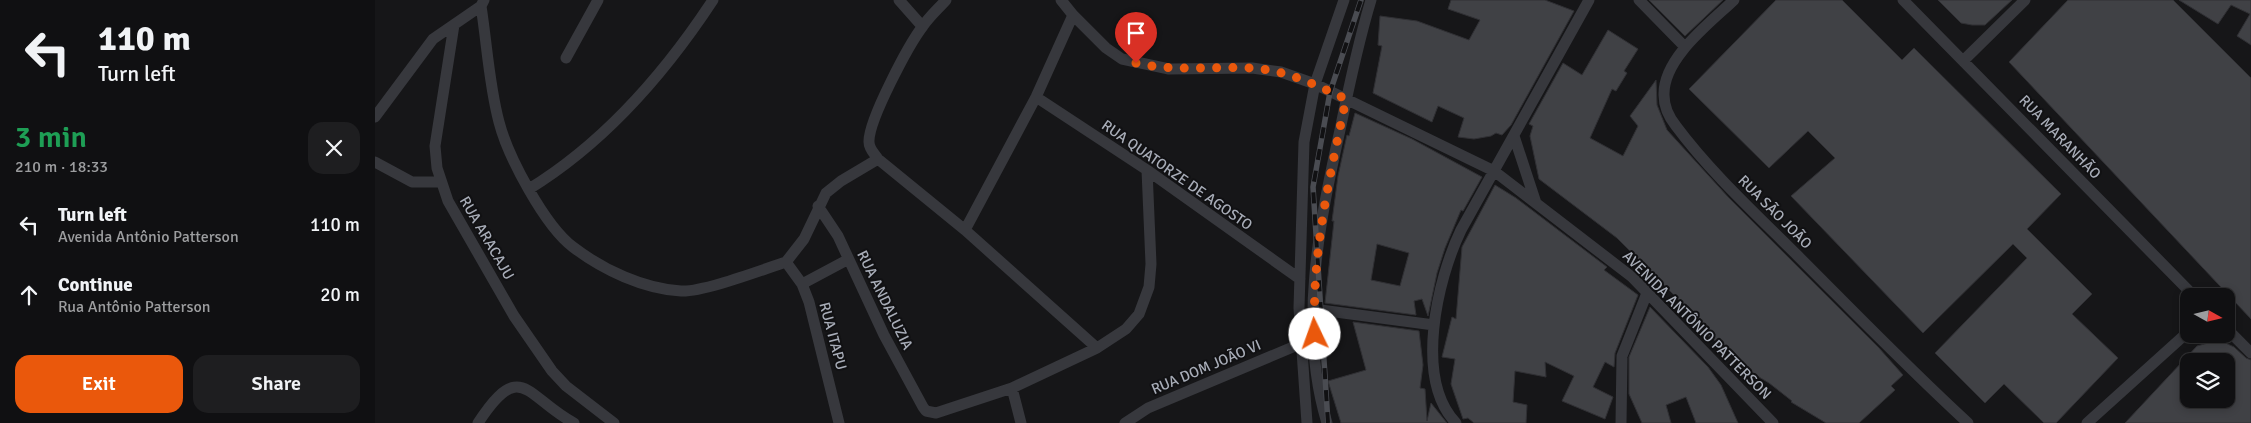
<!DOCTYPE html>
<html lang="en">
<head>
<meta charset="utf-8">
<style>
  :root { --surface:#101012; --page:#1e1e20; --text:#f1f3f6; --muted:#9c9d9f; --line:#303032; --accent:#ea580c }
  body { margin:0; font-family:Signika,sans-serif; background:var(--page); color:var(--text); height:100vh; display:flex; flex-direction:column; font-size:19px; white-space:nowrap }
  * { box-sizing:border-box; margin:0 }
  p { font-size:16px; color:var(--muted) }
  .icon { flex:none; width:28px; height:28px; fill:none; stroke:currentColor; stroke-width:2; stroke-linecap:round; stroke-linejoin:round }
  .map { position:relative; flex:1; overflow:hidden }
  .side { display:flex; flex-direction:column; background:var(--surface); width:375px }
  .side>* { flex:none }
  .top-card { background:#101012; color:var(--text); overflow:hidden }
  .needle { width:32px; rotate:98deg }
  .buttons { position:absolute; left:1805px; top:288px; display:grid; gap:10px }
  .buttons a { display:grid; place-items:center; width:55px; height:55px; border-radius:10px; background:var(--surface); box-shadow:0 2px 8px #0003,0 0 0 1px var(--line); font-size:25px }
  .pin { position:absolute; display:grid; place-items:center; width:42px; height:42px; color:#fff; margin:-51px -21px; border-radius:50% 50% 50% 0; rotate:-45deg; box-shadow:0 0 5px #0007 }
  .pin .icon { rotate:45deg }
  .me { position:absolute; width:55px; margin:-28px; rotate:357deg; stroke-linejoin:round; filter:drop-shadow(0 0 4px #0008) }
  .turn { display:flex; align-items:center; gap:18px; height:105px; padding:0 15px; font-size:22px }
  .turn .icon { width:65px; height:65px; stroke-width:2.5 }
  .turn b { display:block; font-size:35px; line-height:42px }
  .round { display:grid; place-items:center; flex:none; width:52px; height:52px; border-radius:15px; background:var(--page) }
  .headline { display:flex; align-items:center; justify-content:space-between; height:85px; padding:0 15px }
  h1 { font-size:30px; font-weight:600; line-height:38px; color:#1e9e55 }
  .cta { display:flex; gap:10px; margin-top:auto; padding:10px 15px }
  .cta a { flex:1; height:58px; border-radius:15px; background:var(--accent); color:#fff; font-size:20px; font-weight:600; line-height:58px; text-align:center }
  .cta a+a { background:var(--page); color:var(--text) }
  ul { padding:0; list-style:none }
  li { display:flex; align-items:center; gap:15px; height:70px; padding:0 15px }
  li div { flex:1 }
  li b { display:block; font-size:19px }
  li em { font-style:normal }
  main { display:flex; flex:1; min-height:0 }
  .map>svg:first-child { display:block }
</style>
</head>
<body>
<main>
<section class="side">
<div class="top-card">
<div class="turn"><svg class="icon" aria-label="left" viewBox="0 0 24 24"><path d="M17 20v-9H6M10 6l-5 5 5 5"/></svg><div><b>110 m</b>Turn left</div></div>
</div>
<div class="headline"><div><h1>3 min</h1><p>210 m · 18:33</p></div><a class="round"><svg class="icon" aria-label="close" viewBox="0 0 24 24"><path d="M6 6l12 12M18 6L6 18"/></svg></a></div>
<ul>
<li><svg class="icon" aria-label="left" viewBox="0 0 24 24"><path d="M17 20v-9H6M10 6l-5 5 5 5"/></svg><div><b>Turn left</b><p>Avenida Antônio Patterson</p></div><em>110 m</em></li>
<li><svg class="icon" aria-label="ahead" viewBox="0 0 24 24"><path d="M12 20V5M6 11l6-6 6 6"/></svg><div><b>Continue</b><p>Rua Antônio Patterson</p></div><em>20 m</em></li>
</ul>
<div class="cta"><a>Exit</a><a>Share</a></div>
</section>
<div class="map">
<svg width="1876" height="423" viewBox="0 0 1876 423">
  <rect width="100%" height="100%" fill="#161618"/>
  <path fill="#404145" stroke="#303034" fill-rule="evenodd" d="M 1076,0 L 1170,0 L 1199,11 L 1136,125 L 1127,135 L 1121,133 L 1116,136 L 1099,139 L 1083,137 L 1089,118 L 1063,106 L 1057,122 L 998,93 L 1007,46 L 1003,45 L 1005,16 L 1042,21 L 1094,40 L 1105,20 L 1073,9 Z
    M 1274,0 L 1348,0 L 1310,36 Z
    M 1401,0 L 1467,0 L 1527,60 L 1539,48 L 1686,194 L 1652,229 L 1717,294 L 1697,314 L 1743,358 L 1681,423 L 1669,423 L 1629,384 L 1610,403 L 1560,353 L 1652,258 L 1638,244 L 1548,333 L 1416,196 L 1460,158 L 1433,131 L 1394,168 L 1314,89 Z
    M 1563,0 L 1637,0 L 1610,25 L 1597,25 L 1586,23 Z
    M 1693,0 L 1798,0 L 1876,78 L 1876,319 L 1634,62 Z
    M 1804,0 L 1876,0 L 1876,45 L 1862,36 L 1875,14 L 1856,5 L 1843,24 Z
    M 1233,30 L 1263,49 L 1249,71 L 1252,73 L 1241,91 L 1237,89 L 1215,138 L 1248,156 L 1263,126 L 1255,116 L 1281,80 L 1282,105 L 1292,130 L 1354,198 L 1504,348 L 1528,375 L 1516,386 L 1520,390 L 1484,423 L 1451,423 L 1416,402 L 1417,401 L 1394,383 L 1374,371 L 1350,348 L 1331,334 L 1332,332 L 1298,294 L 1242,238 L 1164,179 L 1155,136 L 1158,126 L 1154,124 L 1188,63 L 1207,75 Z
    M 980,113 L 1037,139 L 1107,177 L 1088,211 L 1086,210 L 1070,248 L 1062,273 L 1053,316 L 1047,299 L 1039,301 L 1041,315 L 950,303 L 959,221 L 957,221 L 963,176 L 972,135 L 974,136 ZM 1002,244 L 1034,253 L 1025,286 L 996,280 Z
    M 1120,185 L 1141,198 L 1232,267 L 1229,270 L 1263,295 L 1240,353 L 1239,367 L 1230,362 L 1218,387 L 1238,397 L 1230,419 L 1187,401 L 1199,376 L 1170,362 L 1171,377 L 1140,371 L 1138,402 L 1152,405 L 1151,423 L 1099,423 L 1093,418 L 1088,419 L 1076,384 L 1080,359 L 1067,357 L 1077,317 L 1081,319 L 1087,247 Z
    M 1275,307 L 1333,367 L 1346,385 L 1363,423 L 1321,423 L 1311,397 L 1291,405 L 1296,423 L 1267,423 L 1254,394 L 1254,357 Z
    M 978,322 L 1044,331 L 1048,365 L 1045,388 L 1050,389 L 1052,421 L 1056,403 L 1072,423 L 966,423 L 953,381 L 991,370 Z
    M 1844,340 L 1859,347 L 1871,358 L 1876,360 L 1876,423 L 1750,423 L 1822,346 ZM 1814,361 L 1851,361 L 1851,399 L 1814,399 Z"/>
  <g fill="none" stroke-linecap="round" stroke-linejoin="round">
    <path stroke="#37383d" stroke-width="11" d="M 109,0 L 106,6 C 112,44 114,85 124,122 C 133,157 170,226 198,247 C 228,270 269,289 306,291 C 329,292 386,270 411,262
      M 524,0 L 547,26
      M 571,0 C 563,9 554,17 548,26 C 534,44 493,121 494,142 C 494,149 499,153 503,159 L 590,230 L 722,348
      M 686,0 L 698,15 L 731,48 L 747,59 L 794,69 L 877,68 L 906,72 L 940,84 L 1119,171 L 1257,277 L 1398,423
      M 1264,0 L 1310,47
      M 1359,0 C 1335,23 1288,58 1289,95 C 1289,107 1293,116 1301,126 C 1336,173 1381,214 1423,256 C 1479,312 1534,369 1593,423
      M 1528,0 L 1819,296
      M 79,25 L 60,146 L 62,168 L 73,201 L 139,316 L 177,371 L 191,386 L 239,423
      M 191,58 L 223,0
      M 1589,60 L 1650,0
      M 661,97 L 772,170 L 925,279
      M 0,117 L 58,39 L 106,6
      M 1139,136 L 1161,203
      M 0,162 L 37,182 L 65,182
      M 154,189 C 229,143 290,73 338,0
      M 443,206 L 463,236 L 509,335 L 548,407 L 551,411 L 561,413 L 637,388 L 722,348 L 751,329 L 764,314 L 774,287 L 776,264 L 772,170
      M 590,230 L 661,97 L 698,15
      M 411,262 L 427,284 L 434,302 L 464,423
      M 411,262 L 429,239 L 451,193 L 466,181 L 503,159
      M 427,284 L 472,260
      M 938,309 L 1059,325
      M 1851,328 L 1876,353
      M 637,388 L 646,423
      M 103,423 C 146,357 151,397 199,423
      M 750,423 L 773,408 L 925,344
      M 932,423 L 924,308 L 929,142 L 940,84 L 969,0
      M 952,423 C 923,328 944,224 965,130 C 974,86 983,43 996,0
      M 1081,423 C 1039,379 1062,280 1086,230 L 1214,0
      M 1246,423 L 1247,356 L 1272,293
      M 1712,423 L 1814,331"/>
    <defs>
      <path id="rail" d="M 953,423 L 938,187 L 955,92 L 986,0"/>
    </defs>
    <use href="#rail" stroke="#4a4c52" stroke-width="5.5"/>
    <use href="#rail" stroke="#111113" stroke-width="4" stroke-dasharray="11" stroke-linecap="butt"/>
  </g>
  <g fill="none" stroke-linecap="round" stroke-linejoin="round">
    <path stroke="#ea580c" stroke-width="9" stroke-dasharray="0 16.2" d="M 761,63 C 799,72 838,66 876,68 C 911,70 941,85 971,99 C 955,177 936,254 940,334"/>
  </g>
  <g text-anchor="middle" stroke-width="4" stroke-linejoin="round" paint-order="stroke">
    <g font-size="15" fill="#a8adb8" stroke="#111113">
      <text transform="translate(1685 137) rotate(46)" y="5">RUA MARANHÃO</text>
      <text transform="translate(802 175) rotate(35)" y="5">RUA QUATORZE DE AGOSTO</text>
      <text transform="translate(1400 212) rotate(45)" y="5">RUA SÃO JOÃO</text>
      <text transform="translate(112 238) rotate(60)" y="5">RUA ARACAJU</text>
      <text transform="translate(510 300) rotate(64)" y="5">RUA ANDALUZIA</text>
      <text transform="translate(1322 325) rotate(45)" y="5">AVENIDA ANTÔNIO PATTERSON</text>
      <text transform="translate(458 336) rotate(75)" y="5">RUA ITAPU</text>
      <text transform="translate(831 367) rotate(-23)" y="5">RUA DOM JOÃO VI</text>
    </g>
  </g>
</svg>
<div class="buttons">
<a><svg class="needle" viewBox="-14 -14 28 28"><path d="M0-13l5 13h-10z" fill="#e53935"/><path d="M0 13l5-13h-10z" fill="#9c9d9f"/></svg></a>
<a><svg class="icon" aria-label="layers" viewBox="0 0 24 24"><path d="M12 4l9 5-9 5-9-5zM3 14l9 5 9-5"/></svg></a>
</div>
<div class="pin" style="left:761px;top:63px;background:#d93025"><svg class="icon" aria-label="arrive" viewBox="0 0 24 24"><path d="M6 21V4h12l-3 4 3 4H6"/></svg></div>
<svg class="me" style="left:940px;top:334px" viewBox="-20 -20 40 40"><circle r="19" fill="#fff"/><path d="M0-13L10 11 0 6-10 11z" fill="#ea580c"/></svg>
</div>
</main>
</body>
</html>
